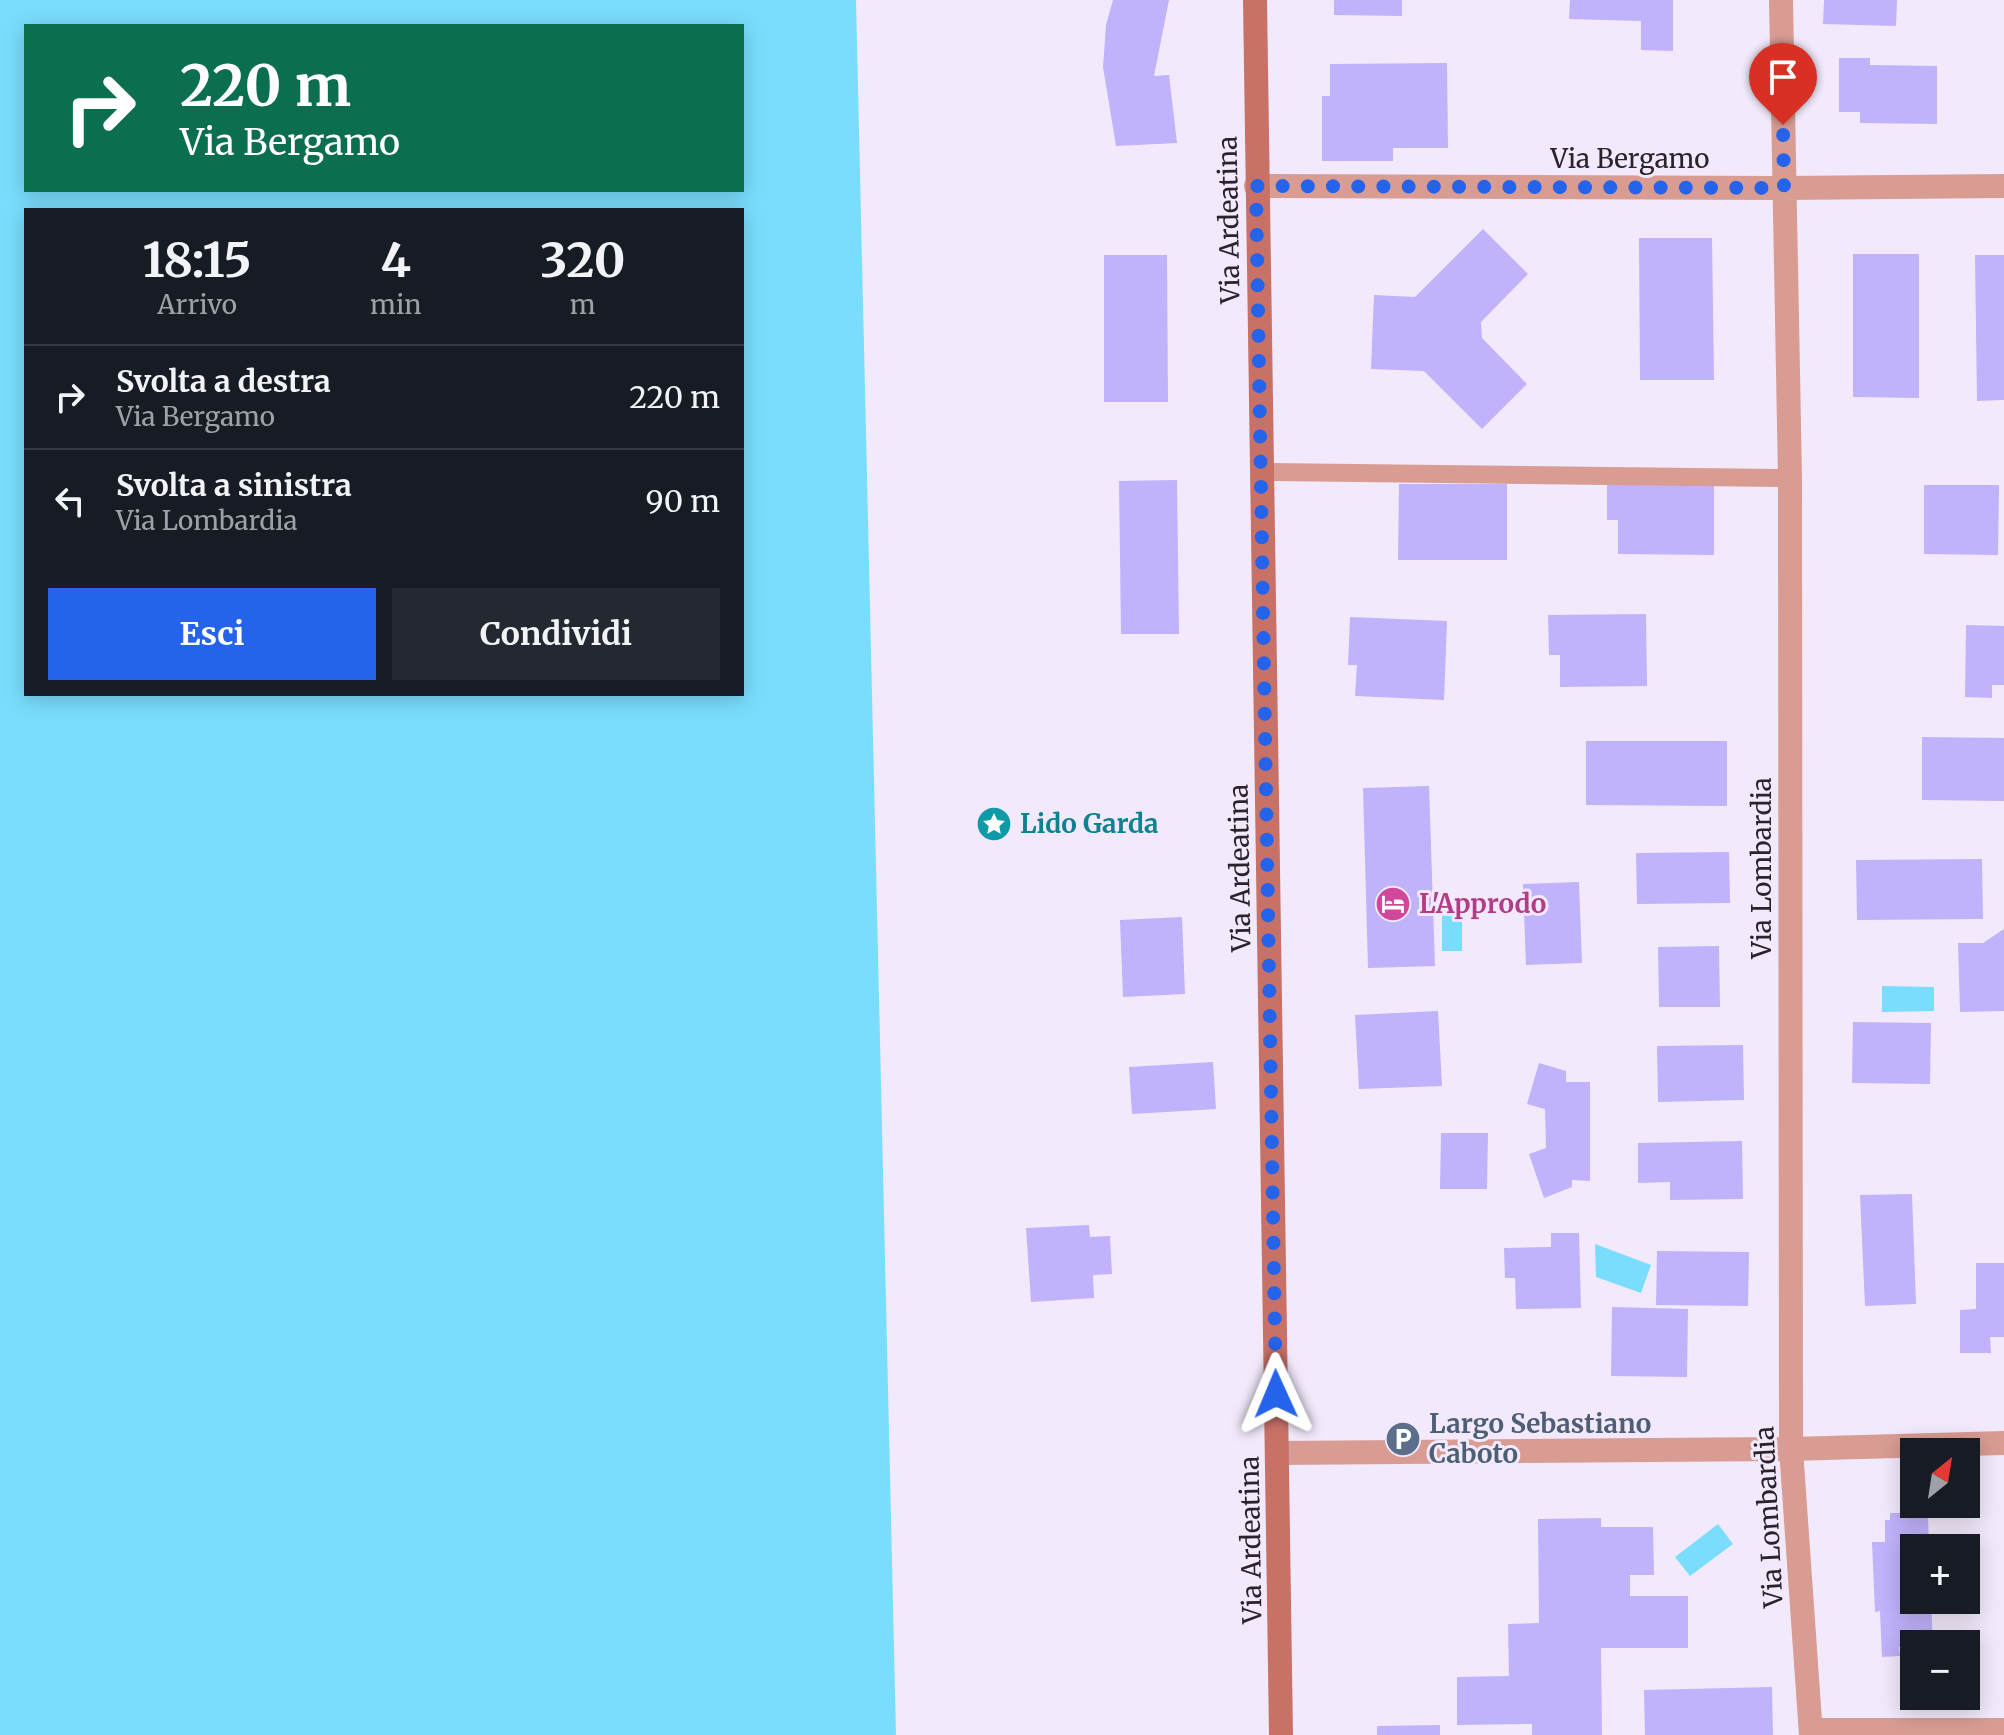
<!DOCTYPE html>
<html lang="it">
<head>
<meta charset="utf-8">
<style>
  :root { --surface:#171b24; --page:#242831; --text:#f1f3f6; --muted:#9ea1a6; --line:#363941; --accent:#2563eb }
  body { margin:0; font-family:Merriweather,serif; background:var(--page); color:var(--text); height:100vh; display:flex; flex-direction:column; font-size:30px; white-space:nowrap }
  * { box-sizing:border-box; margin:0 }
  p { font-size:26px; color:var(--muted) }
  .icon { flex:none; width:44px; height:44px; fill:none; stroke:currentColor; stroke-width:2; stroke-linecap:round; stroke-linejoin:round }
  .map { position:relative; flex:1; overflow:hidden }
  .sheet { position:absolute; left:24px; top:208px; width:720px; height:488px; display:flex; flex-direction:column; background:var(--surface); border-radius:0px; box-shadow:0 4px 20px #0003 }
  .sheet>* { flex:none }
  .hud { position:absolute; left:24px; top:24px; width:720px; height:168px; border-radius:0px; box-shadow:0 4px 20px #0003; background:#0b6e4f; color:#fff; overflow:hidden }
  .needle { width:52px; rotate:30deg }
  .tools { position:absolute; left:1900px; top:1438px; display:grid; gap:16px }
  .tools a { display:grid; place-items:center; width:80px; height:80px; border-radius:0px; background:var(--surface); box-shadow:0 4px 20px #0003; font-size:40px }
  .pin { position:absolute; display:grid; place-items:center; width:68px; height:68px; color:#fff; margin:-82px -34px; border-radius:50% 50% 50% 0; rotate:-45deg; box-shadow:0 0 8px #0007 }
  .pin .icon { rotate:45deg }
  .me { position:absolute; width:88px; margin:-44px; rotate:359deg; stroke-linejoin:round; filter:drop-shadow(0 0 6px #0008) }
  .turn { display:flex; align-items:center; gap:28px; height:168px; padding:0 24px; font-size:36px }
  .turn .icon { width:104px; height:104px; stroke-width:2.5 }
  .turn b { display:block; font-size:56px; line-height:68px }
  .eta { display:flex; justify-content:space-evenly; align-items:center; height:136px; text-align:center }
  .eta b { font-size:48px; font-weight:700; line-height:56px }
  .action { display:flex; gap:16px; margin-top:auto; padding:16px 24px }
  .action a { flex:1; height:92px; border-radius:0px; background:var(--accent); color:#fff; font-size:32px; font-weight:700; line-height:92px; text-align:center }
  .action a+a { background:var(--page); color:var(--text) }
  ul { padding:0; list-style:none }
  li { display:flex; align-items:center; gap:24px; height:104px; padding:0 24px; border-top:2px solid var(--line) }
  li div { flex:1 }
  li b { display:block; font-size:30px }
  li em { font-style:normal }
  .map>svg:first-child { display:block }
</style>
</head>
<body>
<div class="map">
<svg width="2004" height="1735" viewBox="0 0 2004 1735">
  <rect width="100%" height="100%" fill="#f2eafc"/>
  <path fill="#7addfd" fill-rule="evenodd" d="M 0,0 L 856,0 L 896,1735 L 0,1735 ZM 26,26 L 742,26 L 742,190 L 26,190 ZM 26,210 L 742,210 L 742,694 L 26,694 Z
    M 1462,912 L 1462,951 L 1442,951 L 1442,912 Z
    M 1882,986 L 1934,987 L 1934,1011 L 1882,1012 Z
    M 1595,1244 L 1651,1265 L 1641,1293 L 1596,1277 Z
    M 1718,1524 L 1733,1544 L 1690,1576 L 1675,1557 Z"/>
  <path fill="#c0b2fb" d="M 1113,0 L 1169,0 L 1154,76 L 1169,75 L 1177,143 L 1116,146 L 1103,67 L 1106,25 Z
    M 1334,0 L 1402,0 L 1402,16 L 1334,15 Z
    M 1570,0 L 1673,0 L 1673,51 L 1641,50 L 1641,21 L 1569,19 Z
    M 1824,0 L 1897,0 L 1896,26 L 1823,24 Z
    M 1839,58 L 1870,58 L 1870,65 L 1937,66 L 1937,124 L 1860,123 L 1860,112 L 1839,112 Z
    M 1447,63 L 1448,148 L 1393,148 L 1393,161 L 1322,161 L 1322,96 L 1330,96 L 1330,64 Z
    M 1483,229 L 1528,274 L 1481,322 L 1482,338 L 1527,384 L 1482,429 L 1424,371 L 1371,369 L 1374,295 L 1415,297 Z
    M 1639,238 L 1712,238 L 1714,380 L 1640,380 Z
    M 1853,254 L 1919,254 L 1919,398 L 1853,397 Z
    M 1104,255 L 1167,255 L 1168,402 L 1104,402 Z
    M 1975,255 L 2004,255 L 2004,400 L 1977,401 Z
    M 1177,480 L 1179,634 L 1121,634 L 1119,481 Z
    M 1607,483 L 1714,485 L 1714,555 L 1618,554 L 1618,520 L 1607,520 Z
    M 1399,484 L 1507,484 L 1507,560 L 1398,560 Z
    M 1924,485 L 1999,485 L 1998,555 L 1924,554 Z
    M 1646,614 L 1647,686 L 1560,687 L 1560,655 L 1549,655 L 1548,615 Z
    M 1350,617 L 1447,621 L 1444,700 L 1355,696 L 1357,665 L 1348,665 Z
    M 1966,625 L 2004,626 L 2004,685 L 1992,685 L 1992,698 L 1965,697 Z
    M 1922,737 L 2004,738 L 2004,801 L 1922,800 Z
    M 1586,741 L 1727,741 L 1727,806 L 1586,805 Z
    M 1429,786 L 1435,966 L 1368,968 L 1363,788 Z
    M 1729,852 L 1730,903 L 1637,904 L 1636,853 Z
    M 1982,859 L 1983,919 L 1857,920 L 1856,860 Z
    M 1579,882 L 1582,963 L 1526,965 L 1523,884 Z
    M 1182,917 L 1185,994 L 1123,997 L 1120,920 Z
    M 2004,929 L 2004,1011 L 1960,1012 L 1958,943 L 1983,943 Z
    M 1719,946 L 1720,1007 L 1659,1007 L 1658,947 Z
    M 1438,1011 L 1442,1086 L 1359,1089 L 1355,1015 Z
    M 1853,1022 L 1931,1023 L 1930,1084 L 1852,1083 Z
    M 1743,1045 L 1744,1100 L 1658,1102 L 1657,1046 Z
    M 1213,1062 L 1216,1109 L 1132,1114 L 1129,1067 Z
    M 1539,1063 L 1566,1071 L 1566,1082 L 1590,1082 L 1590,1181 L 1572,1180 L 1572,1187 L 1544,1198 L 1529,1154 L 1546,1148 L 1545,1109 L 1527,1104 Z
    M 1441,1133 L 1488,1133 L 1487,1189 L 1440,1189 Z
    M 1742,1141 L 1743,1199 L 1670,1200 L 1670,1182 L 1638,1183 L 1638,1143 Z
    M 1912,1194 L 1916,1304 L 1865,1306 L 1860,1195 Z
    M 1089,1225 L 1090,1237 L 1110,1236 L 1112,1274 L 1093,1275 L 1094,1298 L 1031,1302 L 1026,1228 Z
    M 1551,1233 L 1579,1233 L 1581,1308 L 1516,1309 L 1515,1278 L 1505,1278 L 1504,1248 L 1551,1247 Z
    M 1657,1251 L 1749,1252 L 1748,1306 L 1656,1305 Z
    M 1976,1263 L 2004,1263 L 2004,1337 L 1990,1337 L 1991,1353 L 1960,1353 L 1960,1310 L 1976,1309 Z
    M 1612,1307 L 1688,1309 L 1687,1377 L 1611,1376 Z
    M 1890,1513 L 1912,1513 L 1912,1518 L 1928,1517 L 1929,1548 L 1914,1548 L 1914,1600 L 1931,1600 L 1933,1644 L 1914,1644 L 1914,1646 L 1899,1647 L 1900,1656 L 1882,1657 L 1880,1611 L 1875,1612 L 1872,1542 L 1885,1542 L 1885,1520 L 1890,1520 Z
    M 1601,1518 L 1601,1527 L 1653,1527 L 1654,1575 L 1630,1575 L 1630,1596 L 1688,1596 L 1688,1648 L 1601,1648 L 1602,1735 L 1532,1735 L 1532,1724 L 1457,1725 L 1457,1677 L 1509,1676 L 1508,1624 L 1539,1623 L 1538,1519 Z
    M 1772,1687 L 1773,1735 L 1645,1735 L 1644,1690 Z
    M 1440,1725 L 1440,1735 L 1377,1735 L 1377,1726 Z"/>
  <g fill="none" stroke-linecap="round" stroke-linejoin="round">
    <path stroke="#d89c93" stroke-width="18" d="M 1261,472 L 1790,478
      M 1811,1727 L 2004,1727"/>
    <path stroke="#d89c93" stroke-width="24" d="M 1781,0 L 1790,478 L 1791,1449 L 1811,1735
      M 1256,186 L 1784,188 L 2004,186
      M 1278,1453 L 1791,1449 L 2004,1443"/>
    <path stroke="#c87167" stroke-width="24" d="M 1255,0 L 1281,1735"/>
  </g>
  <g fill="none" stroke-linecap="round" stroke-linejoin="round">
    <path stroke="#2563eb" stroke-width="14" stroke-dasharray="0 25.2" d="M 1276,1394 L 1256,186 L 1784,188 L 1783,125"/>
  </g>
  <defs>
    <symbol id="sight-disc" viewBox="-11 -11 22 22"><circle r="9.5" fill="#0f9aa8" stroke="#f2eafc"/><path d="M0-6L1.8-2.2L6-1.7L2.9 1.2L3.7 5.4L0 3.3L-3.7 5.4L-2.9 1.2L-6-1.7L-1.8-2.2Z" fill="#fff"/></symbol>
    <symbol id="hotel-disc" viewBox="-11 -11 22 22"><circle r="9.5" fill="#d1479c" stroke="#f2eafc"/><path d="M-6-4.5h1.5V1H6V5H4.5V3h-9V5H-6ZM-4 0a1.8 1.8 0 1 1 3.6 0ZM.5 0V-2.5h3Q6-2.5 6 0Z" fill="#fff"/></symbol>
    <symbol id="parking-disc" viewBox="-11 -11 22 22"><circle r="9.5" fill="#5c6f8a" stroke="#f2eafc"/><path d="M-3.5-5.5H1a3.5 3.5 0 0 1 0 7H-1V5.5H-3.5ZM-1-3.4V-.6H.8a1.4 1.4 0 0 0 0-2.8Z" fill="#fff"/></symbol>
  </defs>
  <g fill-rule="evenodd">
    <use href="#sight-disc" x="974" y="804" width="40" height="40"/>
    <use href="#hotel-disc" x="1373" y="884" width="40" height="40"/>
    <use href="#parking-disc" x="1383" y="1419" width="40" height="40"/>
  </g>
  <g text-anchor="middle" stroke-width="6" stroke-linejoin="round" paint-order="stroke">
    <g font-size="26" fill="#28242c" stroke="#f2eafc">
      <text x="1630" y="168">Via Bergamo</text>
      <text transform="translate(1229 220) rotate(-91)" y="9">Via Ardeatina</text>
      <text transform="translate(1240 868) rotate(-91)" y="9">Via Ardeatina</text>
      <text transform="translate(1762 868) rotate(-90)" y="9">Via Lombardia</text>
      <text transform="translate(1769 1517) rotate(-93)" y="9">Via Lombardia</text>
      <text transform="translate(1251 1540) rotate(-91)" y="9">Via Ardeatina</text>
    </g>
    <g font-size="26" font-weight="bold" fill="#0d838f" stroke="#f2eafc" text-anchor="start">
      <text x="1020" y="833">Lido Garda</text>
    </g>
    <g font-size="26" font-weight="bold" fill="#b23c85" stroke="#f2eafc" text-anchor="start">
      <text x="1419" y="913">L'Approdo</text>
    </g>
    <g font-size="26" font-weight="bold" fill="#4e5e75" stroke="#f2eafc" text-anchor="start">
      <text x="1429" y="1433">Largo Sebastiano<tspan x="1429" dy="30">Caboto</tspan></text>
    </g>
  </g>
</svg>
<div class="tools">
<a><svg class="needle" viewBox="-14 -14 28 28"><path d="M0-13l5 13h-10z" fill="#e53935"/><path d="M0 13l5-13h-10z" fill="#9ea1a6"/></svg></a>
<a>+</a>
<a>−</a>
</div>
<div class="pin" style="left:1783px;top:125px;background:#d93025"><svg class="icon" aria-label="arrive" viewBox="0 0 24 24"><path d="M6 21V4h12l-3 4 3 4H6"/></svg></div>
<svg class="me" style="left:1276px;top:1394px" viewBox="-20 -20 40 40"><path d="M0-17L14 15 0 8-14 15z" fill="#2563eb" stroke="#fff" stroke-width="4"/></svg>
<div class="hud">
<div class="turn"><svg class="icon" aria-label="right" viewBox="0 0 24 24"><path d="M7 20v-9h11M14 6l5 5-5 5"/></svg><div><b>220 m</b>Via Bergamo</div></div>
</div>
<section class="sheet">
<div class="eta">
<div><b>18:15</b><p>Arrivo</p></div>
<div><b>4</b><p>min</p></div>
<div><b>320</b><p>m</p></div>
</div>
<ul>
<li><svg class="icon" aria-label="right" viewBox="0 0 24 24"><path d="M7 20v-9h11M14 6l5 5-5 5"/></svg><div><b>Svolta a destra</b><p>Via Bergamo</p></div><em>220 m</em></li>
<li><svg class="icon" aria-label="left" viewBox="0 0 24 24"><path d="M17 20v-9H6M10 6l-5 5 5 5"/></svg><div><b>Svolta a sinistra</b><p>Via Lombardia</p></div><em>90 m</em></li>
</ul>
<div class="action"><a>Esci</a><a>Condividi</a></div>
</section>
</div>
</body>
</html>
